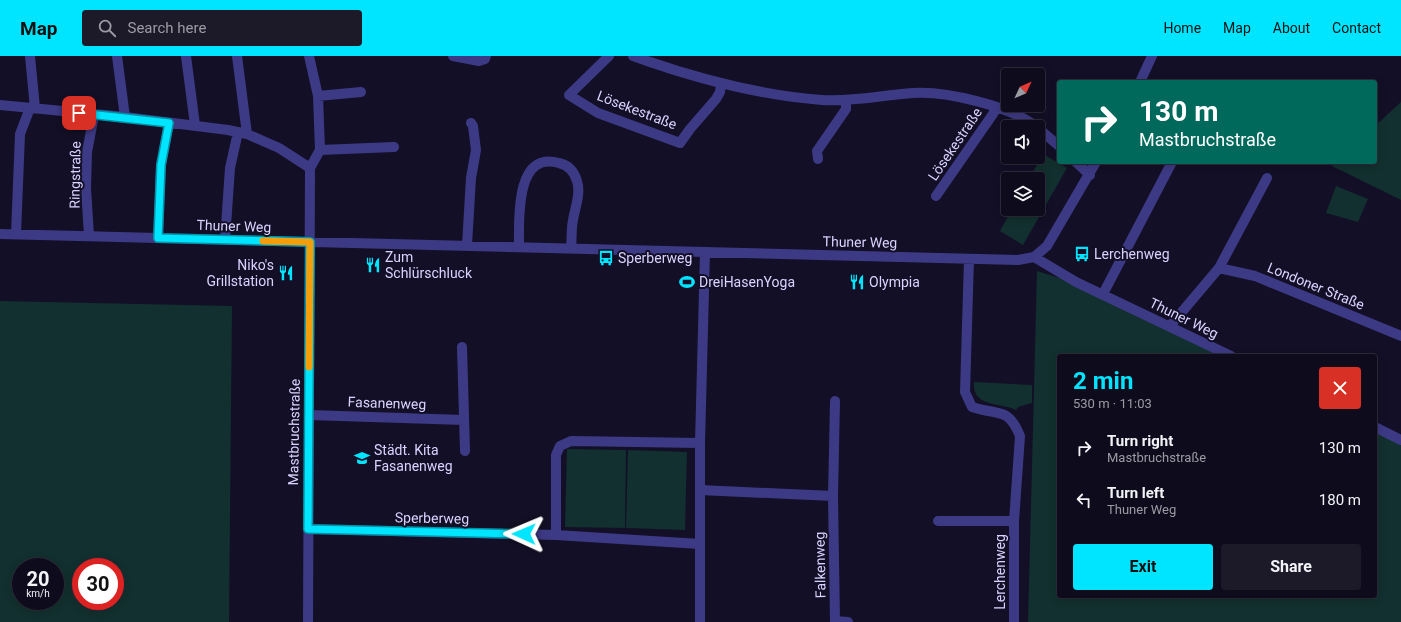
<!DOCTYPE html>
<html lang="en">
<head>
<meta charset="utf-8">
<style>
  :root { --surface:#0e0b1c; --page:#1c1929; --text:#f1f3f6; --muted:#9b9ba3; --line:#2e2b3b; --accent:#00e5ff }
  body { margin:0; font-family:Roboto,sans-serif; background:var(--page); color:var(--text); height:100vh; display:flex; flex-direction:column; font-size:15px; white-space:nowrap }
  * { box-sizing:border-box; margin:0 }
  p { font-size:13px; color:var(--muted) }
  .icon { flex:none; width:22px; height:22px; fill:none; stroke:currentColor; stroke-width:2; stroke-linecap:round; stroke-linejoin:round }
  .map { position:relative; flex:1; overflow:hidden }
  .details { position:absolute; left:1057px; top:298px; width:320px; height:244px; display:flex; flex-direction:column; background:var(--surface); border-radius:4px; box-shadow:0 2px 10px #0003,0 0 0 1px var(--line) }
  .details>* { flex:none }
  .hud { position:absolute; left:1057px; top:24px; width:320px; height:84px; border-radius:4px; box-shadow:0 2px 10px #0003,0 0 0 1px var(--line); background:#00695c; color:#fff; overflow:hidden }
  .needle { width:26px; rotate:46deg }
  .tools { position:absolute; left:1001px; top:12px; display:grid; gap:8px }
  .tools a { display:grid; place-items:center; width:44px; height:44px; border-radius:4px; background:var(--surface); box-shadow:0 2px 10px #0003,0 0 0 1px var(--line); font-size:20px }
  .speed { position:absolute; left:12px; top:502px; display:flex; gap:8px; font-size:20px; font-weight:700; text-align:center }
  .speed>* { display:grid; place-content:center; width:52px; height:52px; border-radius:50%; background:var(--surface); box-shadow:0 2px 10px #0003,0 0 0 1px var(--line); line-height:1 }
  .speed small { font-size:10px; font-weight:400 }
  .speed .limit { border:6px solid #d22; background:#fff; color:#111 }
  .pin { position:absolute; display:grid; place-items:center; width:34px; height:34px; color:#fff; margin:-17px; border-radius:8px; box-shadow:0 2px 6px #0006 }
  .me { position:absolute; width:44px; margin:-22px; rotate:271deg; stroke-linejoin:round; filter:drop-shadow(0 0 3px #0008) }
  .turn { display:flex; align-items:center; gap:14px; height:84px; padding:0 16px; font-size:18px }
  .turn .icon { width:52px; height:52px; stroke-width:2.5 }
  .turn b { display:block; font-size:28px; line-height:34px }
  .round { display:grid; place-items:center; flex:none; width:42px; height:42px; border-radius:4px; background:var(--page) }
  .overview { display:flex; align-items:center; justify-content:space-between; height:68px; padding:0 16px }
  h1 { font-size:24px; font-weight:700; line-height:30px; color:var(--accent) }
  .button { display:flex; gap:8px; margin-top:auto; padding:8px 16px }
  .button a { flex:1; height:46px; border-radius:4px; background:var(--accent); color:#111; font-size:16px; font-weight:700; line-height:46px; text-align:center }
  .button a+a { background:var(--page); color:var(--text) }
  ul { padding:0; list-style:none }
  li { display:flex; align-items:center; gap:12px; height:52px; padding:0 16px }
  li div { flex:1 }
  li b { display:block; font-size:15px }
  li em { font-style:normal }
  header { display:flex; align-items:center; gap:24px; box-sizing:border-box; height:56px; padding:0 20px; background:var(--accent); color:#111 }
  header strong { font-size:19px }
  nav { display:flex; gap:22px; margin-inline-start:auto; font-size:14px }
  .search { width:280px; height:36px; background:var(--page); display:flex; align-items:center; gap:10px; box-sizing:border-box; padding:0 14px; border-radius:4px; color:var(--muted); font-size:15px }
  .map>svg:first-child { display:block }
</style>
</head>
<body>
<header>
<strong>Map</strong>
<div class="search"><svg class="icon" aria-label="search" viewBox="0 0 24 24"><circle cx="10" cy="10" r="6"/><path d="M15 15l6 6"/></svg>Search here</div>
<nav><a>Home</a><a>Map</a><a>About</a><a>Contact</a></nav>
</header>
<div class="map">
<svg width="1401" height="566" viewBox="0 0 1401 566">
  <rect width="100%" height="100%" fill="#130f26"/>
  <path fill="#12302f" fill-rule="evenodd" d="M 1401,46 L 1401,144 L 1332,110 L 1336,106 L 1375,106 L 1375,70 Z
    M 1043,98 L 1067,112 L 1023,189 L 1000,175 L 1012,153 L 1038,153 L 1038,123 L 1029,123 Z
    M 1336,130 L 1368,143 L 1358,166 L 1326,157 Z
    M 1037,215 L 1085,230 L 1229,300 L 1059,300 L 1059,540 L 1375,540 L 1375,373 L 1401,386 L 1401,566 L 1028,566 Z
    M 0,245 L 232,250 L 229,566 L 0,566 ZM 21,511 L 55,511 L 55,545 L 21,545 ZM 81,511 L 115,511 L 115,545 L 81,545 Z
    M 974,326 L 1032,329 L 1032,347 L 1018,351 L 1016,354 C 1005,348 980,350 975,336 C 974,333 974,329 974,326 Z
    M 567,393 L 626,394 L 625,472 L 565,471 Z
    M 628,394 L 687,396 L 685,474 L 626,472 Z"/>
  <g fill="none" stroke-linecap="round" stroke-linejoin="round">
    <path stroke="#3d3a85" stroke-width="10" d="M 30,0 L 35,52
      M 117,0 L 125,61
      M 186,0 L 195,69
      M 237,0 L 247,78
      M 453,0 L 479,5 L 485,3 L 486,0
      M 609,0 L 569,39 L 598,57 L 680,87 L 690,73 L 716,43 L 720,36 L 721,28
      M 633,0 C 694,22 757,39 822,44 C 853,46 882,39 913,37 C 947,35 1010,50 1037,71
      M 1140,26 L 1152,0
      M 318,40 L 361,36
      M 0,49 L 125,61 L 228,74 L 247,78 L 279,92 L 310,112
      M 1038,72 L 1059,90
      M 320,94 L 394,91
      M 818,103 L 817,95 L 846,53 L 846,45
      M 1076,106 L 1090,119
      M 936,140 L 993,58 L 996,51
      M 0,178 L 1018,204 L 1034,201 L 1047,190 L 1096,106
      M 16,178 L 20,78 L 30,52
      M 89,180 L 86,132 L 87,96 L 94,59
      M 158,182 L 161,109 L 169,67
      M 225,184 L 230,112 L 238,76
      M 467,189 L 471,122 L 476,94 L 473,70 L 471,67
      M 519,191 C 519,164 515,94 559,107 C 568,109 574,115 577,125 C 581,137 575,152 573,164 C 571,173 572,183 571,192
      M 1034,201 L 1076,226 L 1231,300
      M 969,203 L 965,336 L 972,351 C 998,360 1008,350 1020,380 L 1014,465 L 1014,566
      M 1219,212 L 1255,220 L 1401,280
      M 1103,238 L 1172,106
      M 1170,270 L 1219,212 L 1267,122
      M 462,291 L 465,395
      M 309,359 L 464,364
      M 1375,371 L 1401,384
      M 700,434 L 833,440 L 835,565 L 848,566
      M 833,440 L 835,345
      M 938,465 L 1014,465
      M 308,473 L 556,479 L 700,488 L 700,387 L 705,196
      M 556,479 L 556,399 L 560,390 L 571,385 L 700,387
      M 308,566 L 310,112 L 320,94 L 318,40 L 309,0
      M 700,566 L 700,488"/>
  </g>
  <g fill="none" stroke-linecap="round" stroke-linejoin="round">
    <defs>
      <path id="route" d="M 79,57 L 169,67 L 161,109 L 158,182 L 310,186 L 308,473 L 524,478"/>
    </defs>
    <use href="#route" stroke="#0095a6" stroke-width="10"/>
    <use href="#route" stroke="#00e5ff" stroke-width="7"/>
    <path stroke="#f59e0b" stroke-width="7" d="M 263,185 L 310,186 L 309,311"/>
  </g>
  <defs>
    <symbol id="bus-bare" viewBox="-9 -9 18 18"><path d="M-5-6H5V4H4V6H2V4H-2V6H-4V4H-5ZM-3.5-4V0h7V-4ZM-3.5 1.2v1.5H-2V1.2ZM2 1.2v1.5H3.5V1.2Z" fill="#00e5ff" stroke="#130f26" stroke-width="2.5" paint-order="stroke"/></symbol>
    <symbol id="restaurant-bare" viewBox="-9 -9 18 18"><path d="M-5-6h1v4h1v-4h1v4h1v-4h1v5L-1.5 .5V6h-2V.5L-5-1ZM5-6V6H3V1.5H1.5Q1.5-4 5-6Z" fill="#00e5ff" stroke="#130f26" stroke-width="2.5" paint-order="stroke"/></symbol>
    <symbol id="stadium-bare" viewBox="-9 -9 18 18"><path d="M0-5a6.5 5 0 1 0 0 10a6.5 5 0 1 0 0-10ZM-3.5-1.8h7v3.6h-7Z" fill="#00e5ff" stroke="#130f26" stroke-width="2.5" paint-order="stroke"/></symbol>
    <symbol id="school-bare" viewBox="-9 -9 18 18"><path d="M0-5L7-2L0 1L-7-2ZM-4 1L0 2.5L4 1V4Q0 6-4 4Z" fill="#00e5ff" stroke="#130f26" stroke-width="2.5" paint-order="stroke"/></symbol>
  </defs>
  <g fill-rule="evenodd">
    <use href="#bus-bare" x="1071" y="187" width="22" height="22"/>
    <use href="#bus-bare" x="595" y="191" width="22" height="22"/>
    <use href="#restaurant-bare" x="362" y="198" width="22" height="22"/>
    <use href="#restaurant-bare" x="275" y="206" width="22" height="22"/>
    <use href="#stadium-bare" x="676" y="215" width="22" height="22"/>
    <use href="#restaurant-bare" x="846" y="215" width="22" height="22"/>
    <use href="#school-bare" x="351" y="391" width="22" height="22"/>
  </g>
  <g text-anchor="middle" stroke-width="4" stroke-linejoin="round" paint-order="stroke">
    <g font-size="14" fill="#d9d4ff" stroke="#130f26">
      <text transform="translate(637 54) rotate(21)" y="5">Lösekestraße</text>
      <text transform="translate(955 88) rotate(-56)" y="5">Lösekestraße</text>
      <text transform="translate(75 119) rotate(-89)" y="5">Ringstraße</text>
      <text transform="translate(234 170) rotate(2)" y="5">Thuner Weg</text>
      <text transform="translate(860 186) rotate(1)" y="5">Thuner Weg</text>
      <text transform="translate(1316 230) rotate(22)" y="5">Londoner Straße</text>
      <text transform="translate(1184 262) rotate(26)" y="5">Thuner Weg</text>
      <text transform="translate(387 347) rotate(2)" y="5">Fasanenweg</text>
      <text transform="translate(294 376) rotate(-89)" y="5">Mastbruchstraße</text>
      <text transform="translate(432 462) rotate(1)" y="5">Sperberweg</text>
      <text transform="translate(820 509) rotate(-91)" y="5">Falkenweg</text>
      <text transform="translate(1000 516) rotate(-90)" y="5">Lerchenweg</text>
    </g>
    <g font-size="14" fill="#d9d4ff" stroke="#130f26" text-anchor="start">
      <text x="1094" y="203">Lerchenweg</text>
      <text x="385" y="206">Zum<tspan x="385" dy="16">Schlürschluck</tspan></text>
      <text x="618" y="207">Sperberweg</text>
      <text x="274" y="214" text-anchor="end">Niko's<tspan x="274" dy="16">Grillstation</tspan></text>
      <text x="699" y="231">DreiHasenYoga</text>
      <text x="869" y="231">Olympia</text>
      <text x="374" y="399">Städt. Kita<tspan x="374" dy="16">Fasanenweg</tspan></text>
    </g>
  </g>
</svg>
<div class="tools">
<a><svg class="needle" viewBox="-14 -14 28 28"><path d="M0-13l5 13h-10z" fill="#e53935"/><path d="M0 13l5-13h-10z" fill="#9b9ba3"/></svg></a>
<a><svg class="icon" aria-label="sound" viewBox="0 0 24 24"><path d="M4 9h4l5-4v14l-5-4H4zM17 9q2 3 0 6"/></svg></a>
<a><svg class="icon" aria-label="layers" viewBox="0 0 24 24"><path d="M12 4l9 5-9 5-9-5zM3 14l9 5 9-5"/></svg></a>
</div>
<div class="speed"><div>20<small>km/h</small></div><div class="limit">30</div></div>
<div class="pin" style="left:79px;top:57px;background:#d93025"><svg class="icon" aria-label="arrive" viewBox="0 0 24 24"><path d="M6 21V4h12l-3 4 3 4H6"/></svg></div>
<svg class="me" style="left:524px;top:478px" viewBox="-20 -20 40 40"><path d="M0-17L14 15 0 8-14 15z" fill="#00e5ff" stroke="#fff" stroke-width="4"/></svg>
<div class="hud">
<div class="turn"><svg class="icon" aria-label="right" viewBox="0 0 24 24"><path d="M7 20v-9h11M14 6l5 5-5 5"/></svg><div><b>130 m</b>Mastbruchstraße</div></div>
</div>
<section class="details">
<div class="overview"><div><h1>2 min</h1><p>530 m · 11:03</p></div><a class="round" style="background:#d93025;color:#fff"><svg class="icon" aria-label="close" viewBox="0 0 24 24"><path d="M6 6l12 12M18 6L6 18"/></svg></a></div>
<ul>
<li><svg class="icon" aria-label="right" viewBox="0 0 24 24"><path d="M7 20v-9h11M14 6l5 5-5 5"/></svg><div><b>Turn right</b><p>Mastbruchstraße</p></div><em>130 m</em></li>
<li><svg class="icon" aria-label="left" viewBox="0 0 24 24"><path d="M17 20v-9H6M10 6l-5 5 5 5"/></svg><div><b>Turn left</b><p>Thuner Weg</p></div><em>180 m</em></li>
</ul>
<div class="button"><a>Exit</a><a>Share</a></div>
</section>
</div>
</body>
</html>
